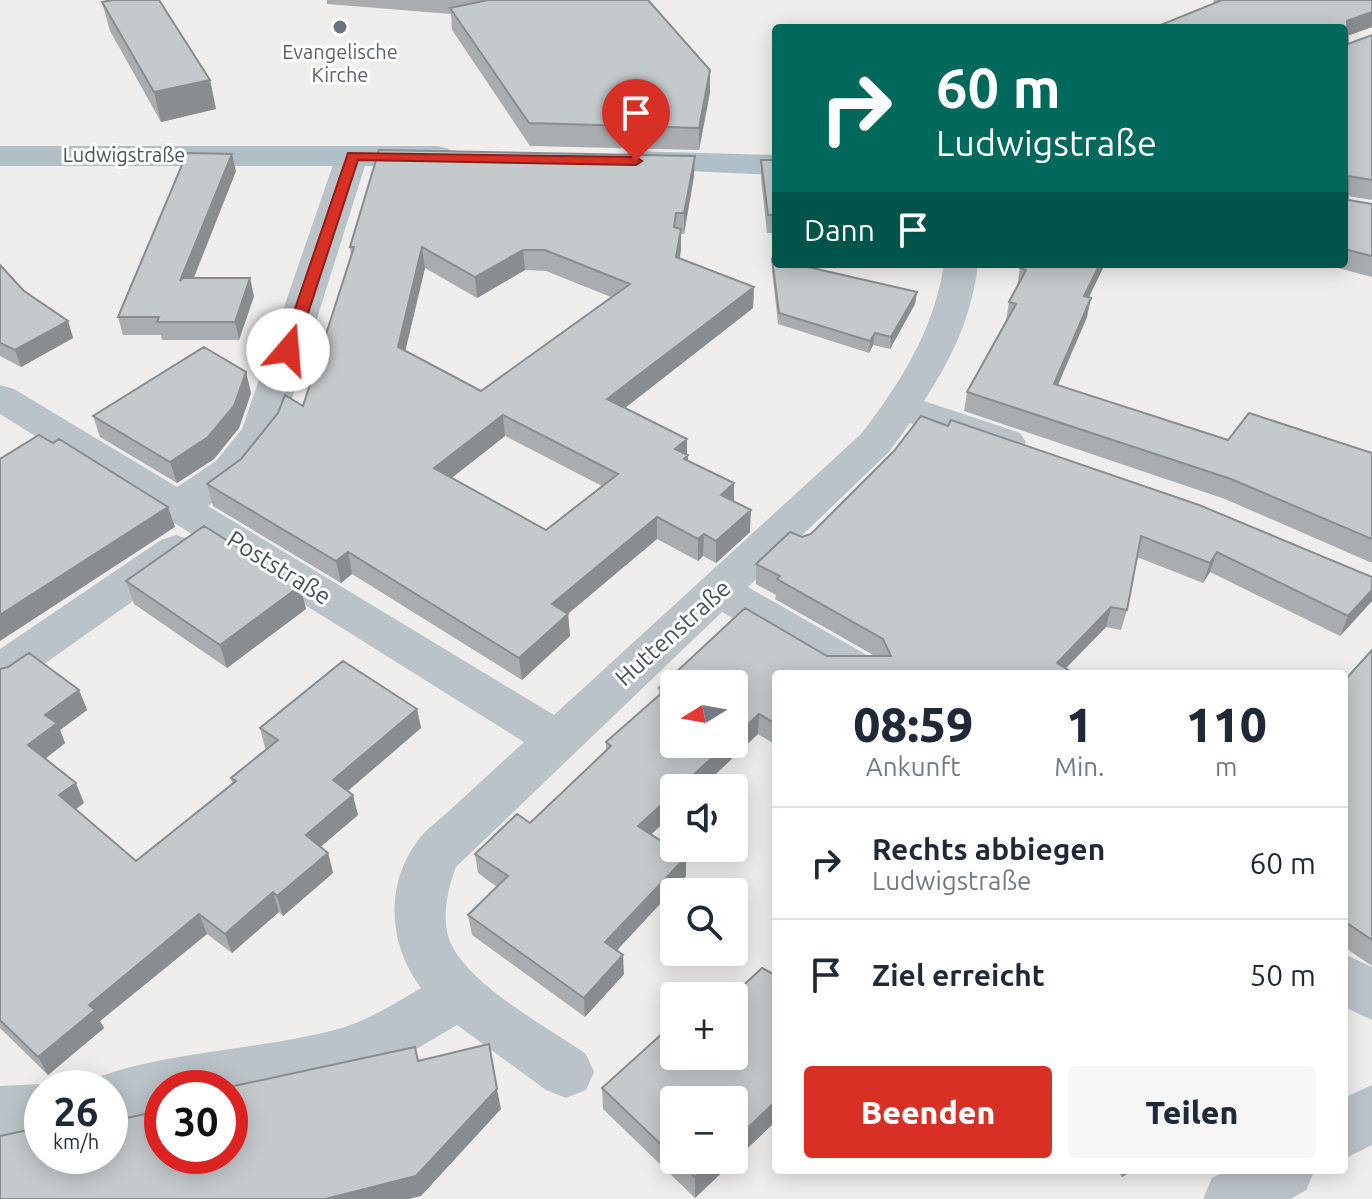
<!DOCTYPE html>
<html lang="de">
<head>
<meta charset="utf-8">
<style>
  :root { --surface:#fff; --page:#f6f6f7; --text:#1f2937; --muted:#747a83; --line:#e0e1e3; --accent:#d93025 }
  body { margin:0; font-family:Ubuntu,sans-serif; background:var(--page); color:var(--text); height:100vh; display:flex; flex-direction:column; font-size:30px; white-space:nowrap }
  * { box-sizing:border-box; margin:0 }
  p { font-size:26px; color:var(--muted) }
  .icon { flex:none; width:44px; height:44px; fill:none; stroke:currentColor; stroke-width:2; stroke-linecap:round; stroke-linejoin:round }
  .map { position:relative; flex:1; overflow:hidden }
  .drawer { position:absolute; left:772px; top:670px; width:576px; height:504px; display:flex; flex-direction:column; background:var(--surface); border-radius:8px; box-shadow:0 4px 20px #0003 }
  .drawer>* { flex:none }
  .banner { position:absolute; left:772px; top:24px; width:576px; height:244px; border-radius:8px; box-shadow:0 4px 20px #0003; background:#00695c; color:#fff; overflow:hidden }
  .needle { width:52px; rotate:259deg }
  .fabs { position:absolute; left:660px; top:670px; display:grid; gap:16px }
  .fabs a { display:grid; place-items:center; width:88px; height:88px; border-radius:8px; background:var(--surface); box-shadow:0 4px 20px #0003; font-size:40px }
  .speed { position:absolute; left:24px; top:1070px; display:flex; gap:16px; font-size:40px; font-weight:700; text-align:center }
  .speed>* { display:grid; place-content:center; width:104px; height:104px; border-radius:50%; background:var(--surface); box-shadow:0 4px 20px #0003; line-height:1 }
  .speed small { font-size:20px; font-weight:400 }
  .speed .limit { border:12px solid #d22; background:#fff; color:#111 }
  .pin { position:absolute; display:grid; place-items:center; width:68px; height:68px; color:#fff; margin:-82px -34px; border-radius:50% 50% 50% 0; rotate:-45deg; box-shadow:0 0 8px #0007 }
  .pin .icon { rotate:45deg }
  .me { position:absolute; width:88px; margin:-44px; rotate:18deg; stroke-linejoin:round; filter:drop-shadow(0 0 6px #0008) }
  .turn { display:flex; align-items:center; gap:28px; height:168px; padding:0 32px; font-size:36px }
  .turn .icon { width:104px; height:104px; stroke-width:2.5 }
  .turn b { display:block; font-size:56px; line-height:68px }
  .then { display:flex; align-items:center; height:76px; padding:0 32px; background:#0003; gap:16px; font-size:30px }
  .eta { display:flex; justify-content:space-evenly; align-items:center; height:136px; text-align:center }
  .eta b { font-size:48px; font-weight:800; line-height:56px }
  .button { display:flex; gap:16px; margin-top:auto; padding:16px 32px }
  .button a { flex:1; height:92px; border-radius:8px; background:var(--accent); color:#fff; font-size:32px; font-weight:800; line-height:92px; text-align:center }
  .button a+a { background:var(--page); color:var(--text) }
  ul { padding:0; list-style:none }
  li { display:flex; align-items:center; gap:24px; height:112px; padding:0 32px; border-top:2px solid var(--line) }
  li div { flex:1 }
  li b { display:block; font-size:30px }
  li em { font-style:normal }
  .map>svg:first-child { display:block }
</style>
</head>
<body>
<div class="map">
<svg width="1372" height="1199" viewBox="0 0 1372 1199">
  <rect width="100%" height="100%" fill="#f0eded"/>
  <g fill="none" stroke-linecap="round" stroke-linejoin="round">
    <path fill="#bac3c8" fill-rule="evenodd" d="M 352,146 L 363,149 L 368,156 L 281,433 L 244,479 L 208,506 L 554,715 L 861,434 C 901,382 934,330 944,264 L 978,264 C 972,316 952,358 924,401 L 1020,433 L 1026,442 L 1020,451 L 1006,455 L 910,423 L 889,452 L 748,587 L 879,662 L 886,674 L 827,674 L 722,612 L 456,867 C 447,890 440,922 452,946 C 475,989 546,1026 586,1054 L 594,1072 L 586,1090 L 566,1098 L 546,1090 L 457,1025 L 413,1051 L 341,1080 L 230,1101 L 230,1088 L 162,1088 L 162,1114 L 110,1126 L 110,1088 L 86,1088 L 90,1080 C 168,1050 257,1051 338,1029 C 368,1021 395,1003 421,988 C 388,944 384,884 419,839 C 427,828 441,819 451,809 C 475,787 499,765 524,742 L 0,414 L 0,385 L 14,389 L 177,487 L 216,461 L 242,429 L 336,156 L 341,149 Z
      M 176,535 L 191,540 L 197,550 L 191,560 L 16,684 L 0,689 L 0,649 L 161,540 Z
      M 1344,954 L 1372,967 L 1372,1020 L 1344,1007 Z
      M 42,1084 L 52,1088 L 42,1088 L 42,1138 L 0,1140 L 0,1086 Z
      M 1372,1085 L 1372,1145 L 1344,1159 L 1344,1098 Z
      M 1227,1170 L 1315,1170 L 1306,1190 L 1291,1199 L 1203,1199 L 1212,1178 Z"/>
    <path fill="#afc0c9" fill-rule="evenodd" d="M 0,146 L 438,146 L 449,149 L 454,156 L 449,163 L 438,166 L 0,166 Z
      M 634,151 L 776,155 L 776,175 L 623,168 L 618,161 L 623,154 Z"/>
  </g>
  <path fill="#a9adaf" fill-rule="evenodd" d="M 327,0 L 648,0 L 710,92 L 699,150 L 530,146 L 452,30 L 451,14 L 327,4 Z
    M 1214,0 L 1372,0 L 1372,27 L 1347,36 L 1348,44 L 1372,35 L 1372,200 L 1348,196 L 1348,200 L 1372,204 L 1372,277 L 1334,267 L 1335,264 L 1344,264 L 1344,28 L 1162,28 L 1163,24 L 1213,4 Z
    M 102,2 L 210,80 L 216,109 L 161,122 L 110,31 Z
    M 761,160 L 776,160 L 776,233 L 767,233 L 761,178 Z
    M 236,171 L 194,278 L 254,296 L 239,340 L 162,340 L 161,335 L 123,335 L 118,317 Z
    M 694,176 L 684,234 L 681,234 L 681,249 L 680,258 L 754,287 L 753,308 L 625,408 L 688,455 L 688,461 L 734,502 L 750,532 L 716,563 L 703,556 L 698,561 L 657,539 L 568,614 L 570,636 L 522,680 L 352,574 L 341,583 L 213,506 L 207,484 L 241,459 L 303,406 L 351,255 L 350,247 ZM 425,268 L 477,298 L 525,270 L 546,271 L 611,297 L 481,391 L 405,351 ZM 505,436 L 602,486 L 546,530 L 452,478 Z
    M 772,259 L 917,292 L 915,304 L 890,349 L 873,345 L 869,353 L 778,324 L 772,270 Z
    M 1105,264 L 1089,297 L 1087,317 L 1058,385 L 1228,440 L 1372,453 L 1372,563 L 1225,499 L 964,411 L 967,392 L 1006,321 L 1009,302 L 1017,287 L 1020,268 Z
    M 0,265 L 24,291 L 68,321 L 73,338 L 21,367 L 0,356 Z
    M 246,372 L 251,393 L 239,428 L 214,459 L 177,483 L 100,437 L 93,416 Z
    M 894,451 L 1372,577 L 1372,601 L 1340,636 L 1210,572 L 1203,583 L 1137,557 L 1127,610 L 1121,630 L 1106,627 L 1066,668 L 776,674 L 776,745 L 758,734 L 701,788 L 674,788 L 674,813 L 651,834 L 686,876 L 617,950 L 624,974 L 585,1017 L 472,935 L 468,915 L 497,887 L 478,873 L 475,854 L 530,823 L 606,751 L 606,742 L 659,695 L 659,688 L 827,656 L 875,656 L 775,599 L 776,595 L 756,584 L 756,564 L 811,534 Z
    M 126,581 L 300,586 L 306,609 L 227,668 L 134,604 Z
    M 1372,650 L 1372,966 L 1344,947 L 1344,681 Z
    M 0,669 L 79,690 L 87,710 L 60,730 L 65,743 L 45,759 L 84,803 L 75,809 L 136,861 L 233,784 L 231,778 L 267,749 L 265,748 L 260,728 L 417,709 L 421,728 L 348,791 L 358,815 L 320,847 L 328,853 L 333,873 L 283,916 L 279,912 L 232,953 L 207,934 L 100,1021 L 104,1028 L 48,1075 L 0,1028 Z
    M 762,968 L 775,975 L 776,974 L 776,1121 L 695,1198 L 603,1109 L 602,1088 L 674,1023 L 674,1056 L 734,1056 L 734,996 L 732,996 ZM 674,1100 L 734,1100 L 734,1160 L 674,1160 Z
    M 1117,1170 L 1134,1170 L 1122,1177 Z"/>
  <path fill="#898d8f" d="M 1372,12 L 1372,27 L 1344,37 L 1347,21 Z
    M 710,70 L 710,92 L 699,150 L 699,128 Z
    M 210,80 L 216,109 L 161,122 L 154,92 Z
    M 232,154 L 236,171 L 185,299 L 180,281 Z
    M 695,156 L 694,176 L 684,234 L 684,213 Z
    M 681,229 L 681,249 L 676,277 L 676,257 Z
    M 422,247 L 425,268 L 401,369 L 398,347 Z
    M 523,250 L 525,270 L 477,298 L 475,277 Z
    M 1100,264 L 1105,264 L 1080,315 L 1084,296 Z
    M 250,278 L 254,296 L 239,340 L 235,322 Z
    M 754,287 L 753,308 L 608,421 L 607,399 Z
    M 917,292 L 915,304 L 890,349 L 891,337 Z
    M 1091,298 L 1087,317 L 1050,403 L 1054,384 Z
    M 68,321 L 73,338 L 21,367 L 15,350 Z
    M 875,333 L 873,345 L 869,353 L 870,341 Z
    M 246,372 L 251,393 L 239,428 L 214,459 L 177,483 L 170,462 Z
    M 503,415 L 505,436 L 437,489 L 434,468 Z
    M 687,439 L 687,456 L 688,455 L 688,477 L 675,449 Z
    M 734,483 L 734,505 L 721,495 Z
    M 168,507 L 175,527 L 0,641 L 0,615 Z
    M 751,510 L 750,532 L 716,563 L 716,541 Z
    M 657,517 L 657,539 L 553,626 L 552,604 Z
    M 704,534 L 703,556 L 698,561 L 698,539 Z
    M 348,552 L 352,574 L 341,583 L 336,561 Z
    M 1217,552 L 1210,572 L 1203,583 L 1210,563 Z
    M 300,586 L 306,609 L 227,668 L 220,645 Z
    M 1372,590 L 1372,601 L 1340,636 L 1348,616 Z
    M 1111,607 L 1106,627 L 1060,674 L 1057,663 Z
    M 568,614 L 570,636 L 522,680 L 519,658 Z
    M 79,690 L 87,710 L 60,730 L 65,743 L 37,765 L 28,745 L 45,715 Z
    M 417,709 L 421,728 L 338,799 L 333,780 Z
    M 759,714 L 758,734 L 701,788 L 679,788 L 727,744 L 734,744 L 734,737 Z
    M 76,783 L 84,803 L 68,815 L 59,795 Z
    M 674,793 L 674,813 L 639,846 L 638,826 Z
    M 353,795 L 358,815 L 311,855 L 306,835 Z
    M 328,853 L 333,873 L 283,916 L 277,896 Z
    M 686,857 L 686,876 L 606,962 L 605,942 Z
    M 273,892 L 279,912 L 232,953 L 225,934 Z
    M 199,914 L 207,934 L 100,1021 L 104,1028 L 48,1075 L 38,1057 L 89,1005 Z
    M 623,955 L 624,974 L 585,1017 L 584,998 Z
    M 497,1089 L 501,1109 L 421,1196 L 409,1199 L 325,1199 Z
    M 776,1101 L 776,1121 L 695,1198 L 695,1177 L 714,1160 L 734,1160 L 734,1141 Z
    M 1125,1170 L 1134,1170 L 1122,1177 Z"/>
  <path fill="#c4c9cc" stroke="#898d8f" stroke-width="2" fill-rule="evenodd" d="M 113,0 L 159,0 L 210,80 L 154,92 L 102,2 Z
    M 488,0 L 648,0 L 710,70 L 699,128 L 529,123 L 450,8 Z
    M 1218,0 L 1372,0 L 1372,12 L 1347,21 L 1348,44 L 1372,35 L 1372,180 L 1348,176 L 1348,200 L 1372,204 L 1372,256 L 1344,249 L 1344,28 L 1172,28 L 1163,24 L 1220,1 Z
    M 379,150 L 695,156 L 684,213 L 676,213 L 674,227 L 681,229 L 676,257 L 754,287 L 607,399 L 687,439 L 675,449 L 688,455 L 684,459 L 734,483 L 721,495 L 751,510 L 716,541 L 704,534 L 698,539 L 657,517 L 552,604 L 568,614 L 519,658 L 348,552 L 336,561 L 207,484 L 241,459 L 278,413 L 285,395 L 303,406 L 354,247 L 350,247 ZM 422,247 L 475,277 L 523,250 L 545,250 L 630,284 L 481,391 L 398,347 ZM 503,415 L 618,474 L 546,530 L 434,468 Z
    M 187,153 L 232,154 L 180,281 L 183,278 L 250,278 L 235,322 L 157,322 L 159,317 L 118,317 Z
    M 761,160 L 776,160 L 776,215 L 768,215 Z
    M 772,259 L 776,260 L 776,264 L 795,264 L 917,292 L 891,337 L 875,333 L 870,341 L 779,313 Z
    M 1022,264 L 1100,264 L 1084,296 L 1091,298 L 1054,384 L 1228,440 L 1249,413 L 1372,453 L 1372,539 L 1231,479 L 967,392 L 1016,304 L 1009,302 L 1026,270 L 1020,268 Z
    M 0,265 L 24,291 L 68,321 L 15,350 L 0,343 Z
    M 204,347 L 246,372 L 234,406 L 208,437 L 170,462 L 93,416 Z
    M 921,416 L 948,426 L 951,420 L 1199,505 L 1372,577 L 1372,590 L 1348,616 L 1217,552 L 1210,563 L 1141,536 L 1127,610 L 1111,607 L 1057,663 L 1075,674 L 776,674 L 776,724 L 759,714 L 734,737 L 734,684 L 674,684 L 674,744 L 727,744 L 679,788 L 674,788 L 674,793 L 638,826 L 686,857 L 605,942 L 623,955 L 584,998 L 468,915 L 508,876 L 475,854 L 517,814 L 530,823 L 611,746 L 606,742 L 664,691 L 659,688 L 745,608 L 827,656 L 891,656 L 883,639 L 777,579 L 780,576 L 756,564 L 790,532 L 802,537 L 811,534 L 894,451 Z
    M 39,435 L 53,443 L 59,439 L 168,507 L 0,615 L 0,459 Z
    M 204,526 L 300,586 L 220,645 L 126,581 Z
    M 1372,650 L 1372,940 L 1344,921 L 1344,681 Z
    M 29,653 L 79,690 L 45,715 L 57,723 L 28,745 L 76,783 L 59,795 L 136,861 L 236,781 L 231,778 L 278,740 L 260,728 L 343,661 L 417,709 L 333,780 L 353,795 L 306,835 L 328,853 L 277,896 L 273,892 L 225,934 L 199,914 L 89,1005 L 95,1010 L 38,1057 L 0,1020 L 0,669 L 8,667 Z
    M 762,968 L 775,975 L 776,974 L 776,1101 L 734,1141 L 734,1100 L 674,1100 L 674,1157 L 602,1088 L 674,1023 L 674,1056 L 734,1056 L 734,996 L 732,996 Z
    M 489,1044 L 497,1089 L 416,1176 L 325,1199 L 0,1199 L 0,1136 L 42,1127 L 42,1156 L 110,1156 L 110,1122 L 162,1110 L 162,1156 L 230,1156 L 230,1088 L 225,1088 L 415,1047 L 418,1061 Z
    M 677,1160 L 714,1160 L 695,1177 Z"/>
  <path fill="#d93025" stroke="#8d1f18" stroke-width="2" d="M 348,153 L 636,157 L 642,161 L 636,165 L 358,160 L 296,350 L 283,353 L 281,350 Z"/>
  <circle fill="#6b7280" stroke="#fff" stroke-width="3" cx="340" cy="27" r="8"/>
  <g text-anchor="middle" stroke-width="6" stroke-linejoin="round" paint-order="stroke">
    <g font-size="20" fill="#5b616d" stroke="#fff">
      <text x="340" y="59">Evangelische<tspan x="340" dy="23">Kirche</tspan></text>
    </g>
    <g font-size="20" fill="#475358" stroke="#fff">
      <text x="124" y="162">Ludwigstraße</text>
    </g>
    <g font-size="24" fill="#475358" stroke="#fff">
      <text transform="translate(279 568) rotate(32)" y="8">Poststraße</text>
      <text transform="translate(673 633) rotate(-42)" y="8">Huttenstraße</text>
    </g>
  </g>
</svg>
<div class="fabs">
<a><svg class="needle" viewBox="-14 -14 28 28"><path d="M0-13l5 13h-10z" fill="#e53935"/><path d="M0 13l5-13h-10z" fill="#747a83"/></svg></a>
<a><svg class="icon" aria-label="sound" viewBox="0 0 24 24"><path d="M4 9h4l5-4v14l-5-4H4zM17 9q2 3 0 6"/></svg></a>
<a><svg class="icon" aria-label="search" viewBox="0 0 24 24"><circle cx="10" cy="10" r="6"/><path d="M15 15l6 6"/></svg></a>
<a>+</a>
<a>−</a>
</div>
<div class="speed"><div>26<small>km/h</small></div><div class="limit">30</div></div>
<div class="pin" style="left:636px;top:161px;background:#d93025"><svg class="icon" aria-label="arrive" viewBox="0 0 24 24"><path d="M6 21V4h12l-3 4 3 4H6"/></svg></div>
<svg class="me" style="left:288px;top:350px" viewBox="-20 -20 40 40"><circle r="19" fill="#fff"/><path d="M0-13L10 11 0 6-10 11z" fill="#d93025"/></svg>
<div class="banner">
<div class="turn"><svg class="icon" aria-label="right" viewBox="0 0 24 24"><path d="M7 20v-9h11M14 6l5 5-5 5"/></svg><div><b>60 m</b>Ludwigstraße</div></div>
<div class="then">Dann<svg class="icon" aria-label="arrive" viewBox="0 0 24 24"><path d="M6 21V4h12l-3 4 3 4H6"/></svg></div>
</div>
<section class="drawer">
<div class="eta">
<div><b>08:59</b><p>Ankunft</p></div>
<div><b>1</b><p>Min.</p></div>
<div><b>110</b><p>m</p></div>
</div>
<ul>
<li><svg class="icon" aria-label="right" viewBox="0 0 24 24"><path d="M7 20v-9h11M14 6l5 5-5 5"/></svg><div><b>Rechts abbiegen</b><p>Ludwigstraße</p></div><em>60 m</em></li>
<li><svg class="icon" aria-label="arrive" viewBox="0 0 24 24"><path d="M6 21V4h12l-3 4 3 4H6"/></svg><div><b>Ziel erreicht</b></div><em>50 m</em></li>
</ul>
<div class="button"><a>Beenden</a><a>Teilen</a></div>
</section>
</div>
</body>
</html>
